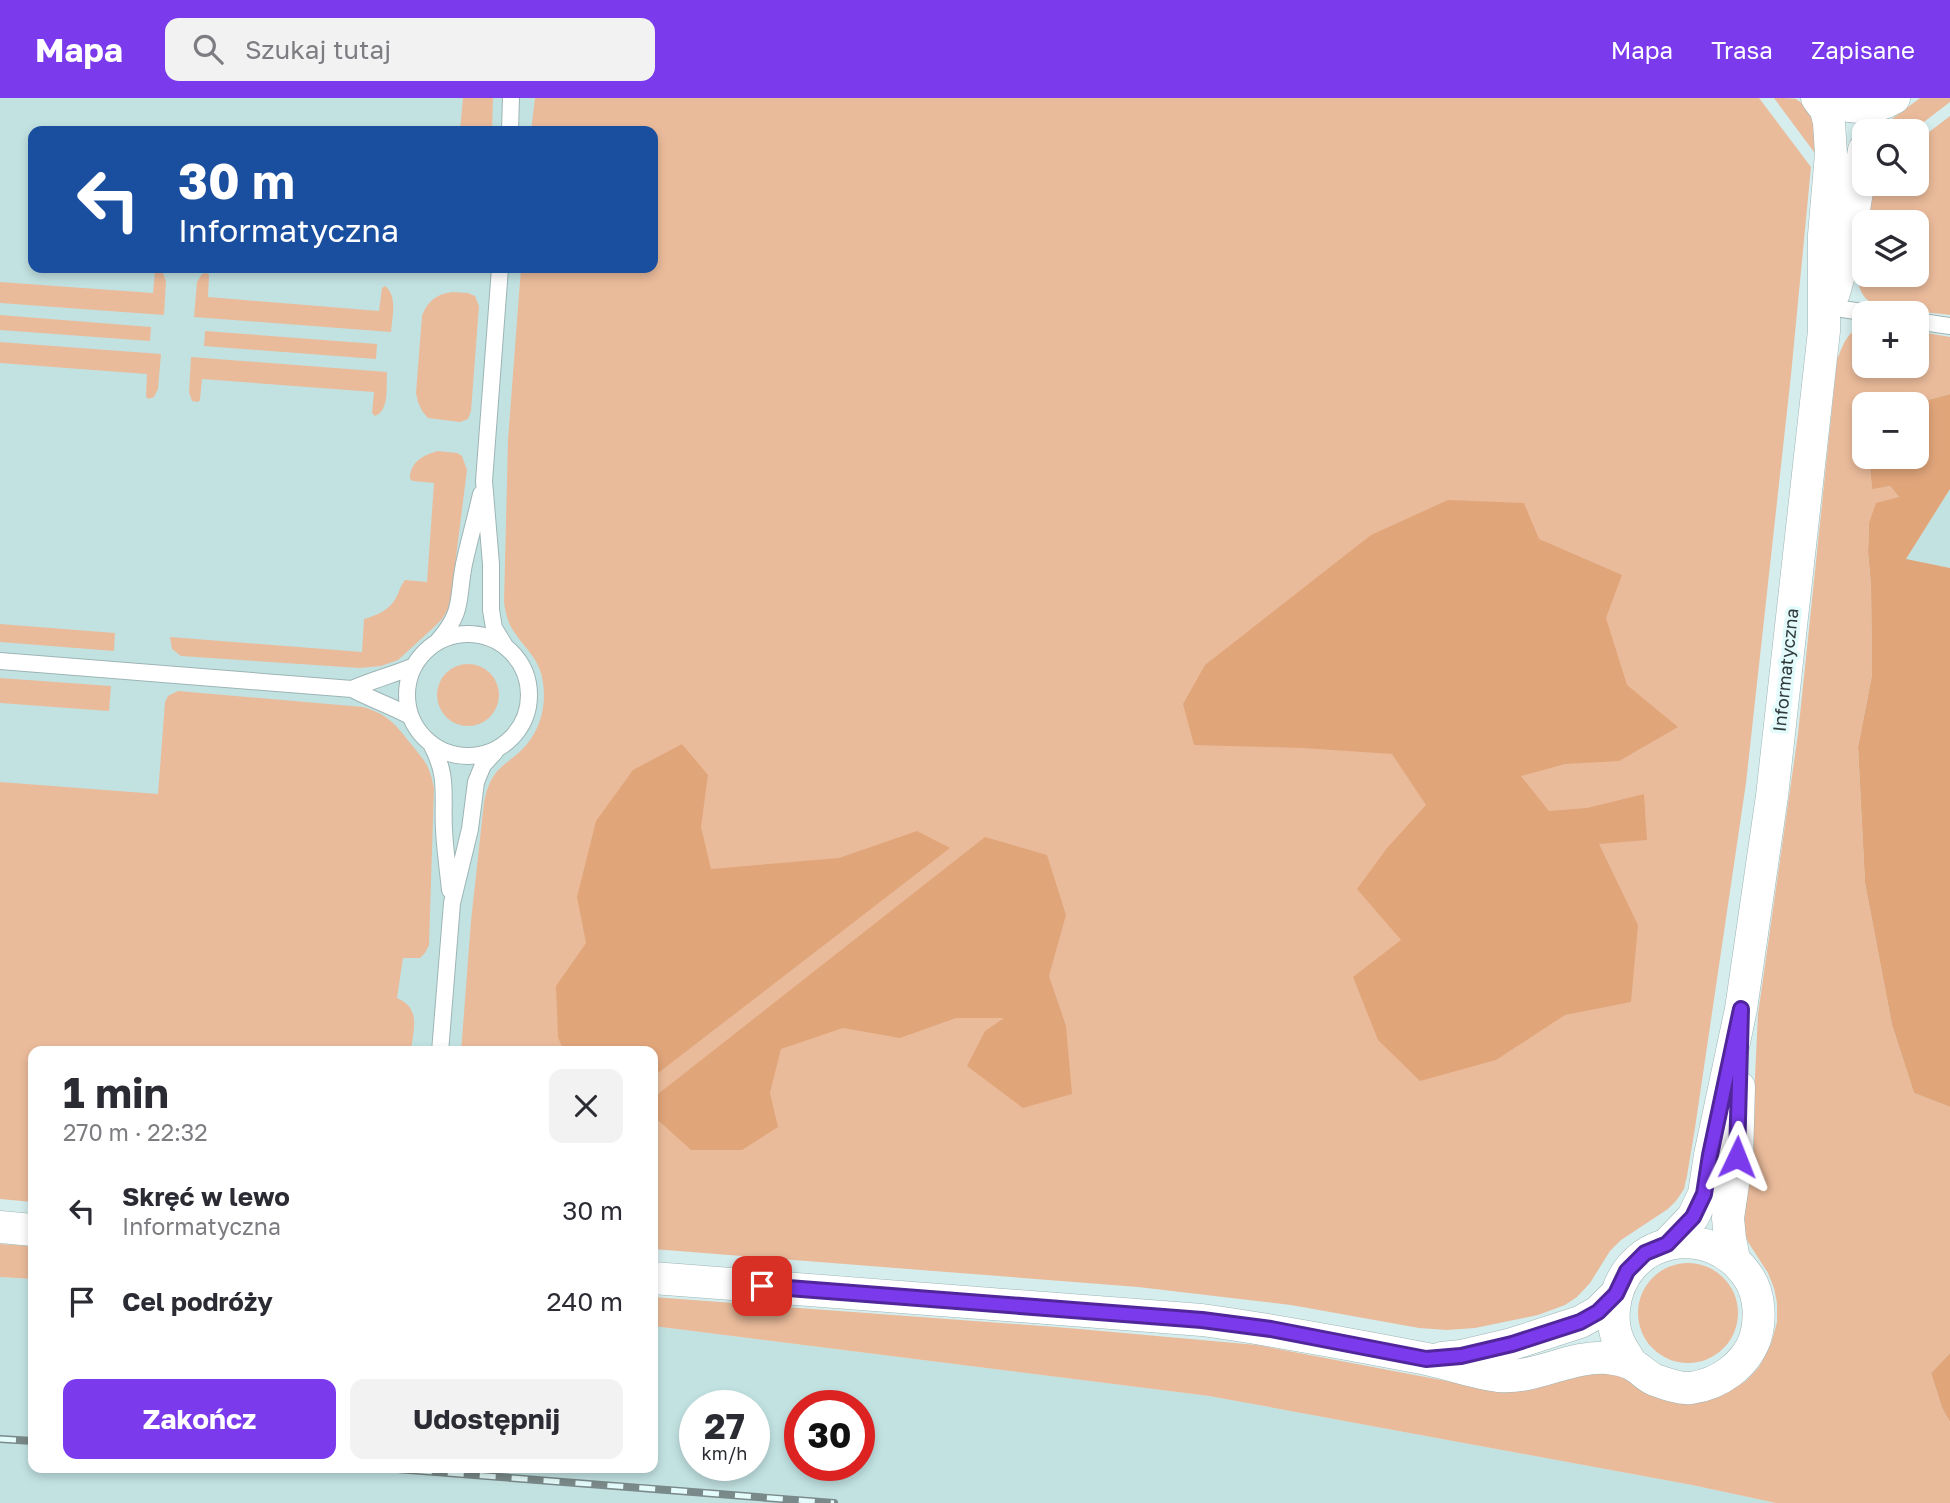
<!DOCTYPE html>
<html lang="pl">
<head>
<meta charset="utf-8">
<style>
  :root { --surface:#fff; --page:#f2f2f3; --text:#2b2b33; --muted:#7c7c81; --accent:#7c3aed }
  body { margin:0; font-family:"Golos Text",sans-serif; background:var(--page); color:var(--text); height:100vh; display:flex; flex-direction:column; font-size:26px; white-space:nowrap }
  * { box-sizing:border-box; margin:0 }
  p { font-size:23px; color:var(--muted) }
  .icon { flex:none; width:38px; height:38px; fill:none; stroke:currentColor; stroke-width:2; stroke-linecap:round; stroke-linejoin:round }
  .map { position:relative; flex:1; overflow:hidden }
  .panel { position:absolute; left:28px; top:948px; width:630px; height:427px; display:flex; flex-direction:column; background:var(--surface); border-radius:14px; box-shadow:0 4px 10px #0003 }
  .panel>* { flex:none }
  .top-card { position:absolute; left:28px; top:28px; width:630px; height:147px; border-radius:14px; box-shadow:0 4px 10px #0003; background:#1a4fa0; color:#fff; overflow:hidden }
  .tools { position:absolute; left:1852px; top:21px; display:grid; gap:14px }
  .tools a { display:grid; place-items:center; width:77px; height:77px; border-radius:14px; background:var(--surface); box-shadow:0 4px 10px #0003; font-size:35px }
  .speed { position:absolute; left:679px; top:1292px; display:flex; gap:14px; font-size:35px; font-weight:700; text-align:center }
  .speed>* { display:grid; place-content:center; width:91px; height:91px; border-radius:50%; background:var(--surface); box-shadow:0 4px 10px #0003; line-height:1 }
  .speed small { font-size:18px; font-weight:400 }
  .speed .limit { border:10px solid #d22; background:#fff; color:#111 }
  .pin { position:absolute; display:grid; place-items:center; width:60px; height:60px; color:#fff; margin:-30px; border-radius:14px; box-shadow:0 4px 10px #0006 }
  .me { position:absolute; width:77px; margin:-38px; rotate:2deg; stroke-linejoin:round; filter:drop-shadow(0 0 5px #0008) }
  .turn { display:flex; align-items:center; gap:24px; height:147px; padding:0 35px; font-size:32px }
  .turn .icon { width:91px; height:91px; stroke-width:2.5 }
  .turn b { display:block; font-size:49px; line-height:60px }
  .round { display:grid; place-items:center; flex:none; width:74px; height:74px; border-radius:14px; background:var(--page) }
  .overview { display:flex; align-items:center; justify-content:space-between; height:119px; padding:0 35px }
  h1 { font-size:42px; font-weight:700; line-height:52px }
  .action { display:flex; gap:14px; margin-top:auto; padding:14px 35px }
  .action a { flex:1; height:80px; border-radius:14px; background:var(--accent); color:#fff; font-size:28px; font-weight:700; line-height:80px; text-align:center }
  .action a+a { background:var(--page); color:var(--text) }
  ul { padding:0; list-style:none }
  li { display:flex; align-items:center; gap:21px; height:91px; padding:0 35px }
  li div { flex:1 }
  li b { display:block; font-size:26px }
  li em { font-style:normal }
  header { display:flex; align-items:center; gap:42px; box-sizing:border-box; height:98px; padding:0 35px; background:var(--accent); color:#fff }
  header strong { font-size:33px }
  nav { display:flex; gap:38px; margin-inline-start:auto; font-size:24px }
  .search { width:490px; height:63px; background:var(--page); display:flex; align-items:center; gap:18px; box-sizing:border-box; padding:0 24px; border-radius:14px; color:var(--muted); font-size:26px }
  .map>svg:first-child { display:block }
</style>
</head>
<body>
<header>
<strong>Mapa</strong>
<div class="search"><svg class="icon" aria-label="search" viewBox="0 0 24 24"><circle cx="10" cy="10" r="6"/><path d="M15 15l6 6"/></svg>Szukaj tutaj</div>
<nav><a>Mapa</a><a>Trasa</a><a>Zapisane</a></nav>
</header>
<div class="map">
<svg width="1950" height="1405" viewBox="0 0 1950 1405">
  <rect width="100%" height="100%" fill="#d6eded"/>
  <path fill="#c2e2e2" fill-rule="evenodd" d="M 0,0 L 1567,0 L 653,954 L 33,954 L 0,1097 ZM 33,33 L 653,33 L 653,170 L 33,170 Z
    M 1950,391 L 1950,470 L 1905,462 Z
    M 0,1179 L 33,1181 L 33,1370 L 653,1370 L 653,1228 L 1209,1298 L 1692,1387 L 1776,1405 L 0,1405 ZM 695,1307 L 754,1307 L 754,1367 L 695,1367 ZM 800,1307 L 859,1307 L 859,1367 L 800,1367 Z"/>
  <path fill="#eabb9b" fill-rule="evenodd" d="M 463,0 L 493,0 L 492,33 L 460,33 Z
    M 535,0 L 1759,0 L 1811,69 L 1791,277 L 1746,685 L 1695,1030 L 1687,1078 L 1684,1091 L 1676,1103 L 1668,1111 L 1621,1142 L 1610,1153 L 1590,1185 L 1577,1199 L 1565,1207 L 1538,1217 L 1475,1230 L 1447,1232 L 1419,1230 L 1291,1207 L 1138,1189 L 653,1151 L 653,954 L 461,954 L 471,823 L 484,704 C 486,695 488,687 493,679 C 499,669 508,664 516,657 C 538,639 547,612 543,585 C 540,559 523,550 511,529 C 507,521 505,513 504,504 L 508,342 L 521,170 L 653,170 L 653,33 L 531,33 Z
    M 1774,0 C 1780,0 1790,0 1796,1 C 1815,12 1818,36 1824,55 L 1814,54 Z
    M 1920,0 L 1950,0 L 1950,4 L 1912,33 L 1882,33 L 1892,21 Z
    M 1950,18 L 1950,217 C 1933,215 1881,210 1869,203 C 1844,187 1865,111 1869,86 L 1916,86 L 1916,44 ZM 1864,124 L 1916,124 L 1916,177 L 1864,177 Z
    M 158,171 L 162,173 L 166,183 L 164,217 L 0,205 L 0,184 L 153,195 L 155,173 Z
    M 207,175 L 209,177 L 208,199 L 379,213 L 382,190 L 385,188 C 398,198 392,219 391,234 L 194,219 L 197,184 L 202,176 Z
    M 453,194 L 468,195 L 475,198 L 479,208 L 471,313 L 468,321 L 460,324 L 428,320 L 422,313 L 418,304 L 416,295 L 422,218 C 428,202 437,196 453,194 Z
    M 0,217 L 151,229 L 150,243 L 0,232 Z
    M 1864,228 L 1864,268 L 1916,268 L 1916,233 L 1950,239 L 1950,296 L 1924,303 L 1916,308 L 1864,306 L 1864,359 L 1876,359 L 1870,369 L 1872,390 L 1890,388 L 1899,399 L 1869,425 L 1868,454 L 1871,489 L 1872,577 L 1858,649 L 1865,785 L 1892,927 L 1914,995 L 1950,1009 L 1950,1255 L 1931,1275 L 1942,1310 L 1950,1324 L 1950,1405 L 1776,1405 L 1692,1387 L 1209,1298 L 653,1228 L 653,1199 L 1068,1230 L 1257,1247 L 1457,1285 L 1562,1275 L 1615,1276 L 1639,1289 L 1680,1304 L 1703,1304 L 1721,1298 L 1746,1283 L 1759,1269 L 1771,1246 L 1777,1224 L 1777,1205 L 1774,1190 L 1768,1175 L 1748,1144 L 1742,1126 L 1753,1020 L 1758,916 L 1798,636 L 1837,262 C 1843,247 1847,233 1864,228 Z
    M 205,233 L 377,246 L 376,261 L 204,248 Z
    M 0,244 L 161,256 L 158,291 L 154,299 L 148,301 L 146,298 L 147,276 L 0,265 Z
    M 191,259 L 387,274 C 386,288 390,312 375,318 L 372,315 L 374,294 L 202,281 L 200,302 L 198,304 L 192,303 L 189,294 Z
    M 438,353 L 457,355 L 462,358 L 467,372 L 451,499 L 448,511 L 442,521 L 432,531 L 398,562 L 381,568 L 360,570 L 181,558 L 172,551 L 170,539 L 362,554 L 364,521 C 378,517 391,511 397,498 C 400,491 401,487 405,482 L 427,484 L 434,385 L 413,383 L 410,381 C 410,364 423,357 438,353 Z
    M 0,526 L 115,535 L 114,553 L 0,544 Z
    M437 597a31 31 0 1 1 62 0a31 31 0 1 1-62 0Z
    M 0,580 L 111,588 L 109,613 L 0,605 Z
    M 178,593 L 363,609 C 389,617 395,626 411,646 C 426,665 429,666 434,690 L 429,847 L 425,855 L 420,860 L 403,860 L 397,900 C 422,911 413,931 411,954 L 33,954 L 33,1104 L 0,1101 L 0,684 L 158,696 L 165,604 L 168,598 Z
    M 0,1146 L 33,1148 L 33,1181 L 0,1179 Z
    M1638 1215a50 50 0 1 1 100 0a50 50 0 1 1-100 0Z"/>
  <path fill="#e1a57a" d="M 1950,296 L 1950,391 L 1906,461 L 1950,470 L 1950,1009 L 1914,995 L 1892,927 L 1865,785 L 1858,649 L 1872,577 L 1871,489 L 1868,454 L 1869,425 L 1876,405 L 1899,399 L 1890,388 L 1872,391 L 1870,369 L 1876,359 L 1916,359 L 1916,308 L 1924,303 Z
    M 1448,402 L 1524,405 L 1539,441 L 1622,477 L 1606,520 L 1627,587 L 1678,629 L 1619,663 L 1565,666 L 1521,678 L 1549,713 L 1587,710 L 1644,696 L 1647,742 L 1599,746 L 1638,827 L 1631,904 L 1565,917 L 1496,962 L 1420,983 L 1378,942 L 1353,879 L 1401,842 L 1357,791 L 1387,750 L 1426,707 L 1392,656 L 1302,650 L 1194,647 L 1183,606 L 1205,567 L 1371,437 Z
    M 682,646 L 708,677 L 701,729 L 711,771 L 839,760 L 917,733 L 950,750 L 653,979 L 653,954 L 564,954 L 558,939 L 556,888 L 586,845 L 577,799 L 596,723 L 633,672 Z
    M 985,739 L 1047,757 L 1066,817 L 1049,878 L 1066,928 L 1072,996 L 1023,1010 L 967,968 L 985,933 L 1004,920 L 956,920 L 900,940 L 843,930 L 781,951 L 770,995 L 778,1029 L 742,1052 L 691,1052 L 659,1023 L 653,1022 L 653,1000 Z
    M 1950,1255 L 1950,1324 L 1942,1310 L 1931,1275 Z"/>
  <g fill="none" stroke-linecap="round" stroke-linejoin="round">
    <defs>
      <path id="lane" d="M 510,33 L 511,0
        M 500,170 L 484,383 L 491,466 L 491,512 L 494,530 L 505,548
        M 1830,209 L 1868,215
        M 1916,223 L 1950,228
        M407 597a61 61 0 1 1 122 0a61 61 0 1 1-122 0Z
        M 438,543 C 464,513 457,502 464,466 C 469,443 476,419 481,396
        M 0,563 L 352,591 C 371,601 391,608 410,618
        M 352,591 C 372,582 393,577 414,568
        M 431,646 C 449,679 442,697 444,732 C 445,752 448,772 450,792
        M 440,954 L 452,805 L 470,731 L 476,684 L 483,667 L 495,654"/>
      <path id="street" d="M 1824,0 C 1846,11 1872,13 1894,0
        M 1834,195 L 1849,141 L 1864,52
        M 0,1129 L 33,1132
        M 1667,1146 L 1693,1119 L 1704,1096 L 1710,1057 L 1741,911 L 1772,698 L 1824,233 L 1824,137 L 1831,56 L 1829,24 L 1826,12 L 1817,0
        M 1734,1161 L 1730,1141 L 1728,1120 L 1737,1059 L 1739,989
        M 653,1180 L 1202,1222 C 1276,1232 1349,1246 1422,1260 C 1448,1265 1472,1275 1499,1278 C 1537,1281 1570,1257 1608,1260 C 1616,1261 1627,1263 1633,1267 C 1641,1271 1647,1279 1655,1282 C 1666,1286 1679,1291 1691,1290 C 1719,1286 1745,1268 1755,1241 C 1761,1222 1760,1197 1749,1180 C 1710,1120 1621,1139 1614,1211 C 1613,1221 1614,1232 1618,1242 C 1621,1250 1627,1258 1631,1265
        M 1442,1260 L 1461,1258 L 1512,1246 L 1580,1224 L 1598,1214 L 1616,1196"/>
    </defs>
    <use href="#lane" stroke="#9eb4b4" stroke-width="18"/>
    <use href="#street" stroke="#9eb4b4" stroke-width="33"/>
    <use href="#lane" stroke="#fff" stroke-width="16"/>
    <use href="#street" stroke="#fff" stroke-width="32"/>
    <defs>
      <path id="rail" d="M 0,1341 L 33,1343
        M 384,1370 L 834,1405"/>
    </defs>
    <use href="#rail" stroke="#7a8989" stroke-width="8"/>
    <use href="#rail" stroke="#e3fbfa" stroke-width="5" stroke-dasharray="16" stroke-linecap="butt"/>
  </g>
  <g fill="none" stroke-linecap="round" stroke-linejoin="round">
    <defs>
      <path id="route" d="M 762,1188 L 1202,1222 L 1271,1231 L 1426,1261 L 1461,1258 L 1512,1246 L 1580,1224 L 1598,1214 L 1616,1196 L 1627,1173 L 1645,1155 L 1667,1146 L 1693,1119 L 1704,1096 L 1710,1057 L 1741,911 L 1737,1059"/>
    </defs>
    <use href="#route" stroke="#51269a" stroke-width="18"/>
    <use href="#route" stroke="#7c3aed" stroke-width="12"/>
  </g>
  <g text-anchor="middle" stroke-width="7" stroke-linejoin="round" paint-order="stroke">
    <g font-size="18" fill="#313a3a" stroke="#e3fbfa">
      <text transform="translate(1786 572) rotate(-84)" y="6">Informatyczna</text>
    </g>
  </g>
</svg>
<div class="tools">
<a><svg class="icon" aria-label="search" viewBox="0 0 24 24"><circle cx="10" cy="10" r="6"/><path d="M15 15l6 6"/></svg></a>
<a><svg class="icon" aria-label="layers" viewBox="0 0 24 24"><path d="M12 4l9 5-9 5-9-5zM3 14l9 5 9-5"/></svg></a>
<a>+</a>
<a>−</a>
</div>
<div class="speed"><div>27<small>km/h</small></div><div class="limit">30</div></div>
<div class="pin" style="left:762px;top:1188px;background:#d93025"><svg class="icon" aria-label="arrive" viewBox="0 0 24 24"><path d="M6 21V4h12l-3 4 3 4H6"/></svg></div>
<svg class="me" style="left:1737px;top:1059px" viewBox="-20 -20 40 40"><path d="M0-17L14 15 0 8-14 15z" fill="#7c3aed" stroke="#fff" stroke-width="4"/></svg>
<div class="top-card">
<div class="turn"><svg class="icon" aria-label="left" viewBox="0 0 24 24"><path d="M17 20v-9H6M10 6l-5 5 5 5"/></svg><div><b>30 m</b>Informatyczna</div></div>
</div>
<section class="panel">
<div class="overview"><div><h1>1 min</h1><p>270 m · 22:32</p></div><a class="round"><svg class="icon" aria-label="close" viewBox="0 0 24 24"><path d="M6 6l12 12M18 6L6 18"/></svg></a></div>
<ul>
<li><svg class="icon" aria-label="left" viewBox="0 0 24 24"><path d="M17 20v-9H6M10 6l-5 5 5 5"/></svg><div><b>Skręć w lewo</b><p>Informatyczna</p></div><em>30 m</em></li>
<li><svg class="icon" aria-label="arrive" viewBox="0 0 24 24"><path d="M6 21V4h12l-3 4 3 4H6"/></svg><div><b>Cel podróży</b></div><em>240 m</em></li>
</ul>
<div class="action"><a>Zakończ</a><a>Udostępnij</a></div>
</section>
</div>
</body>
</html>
